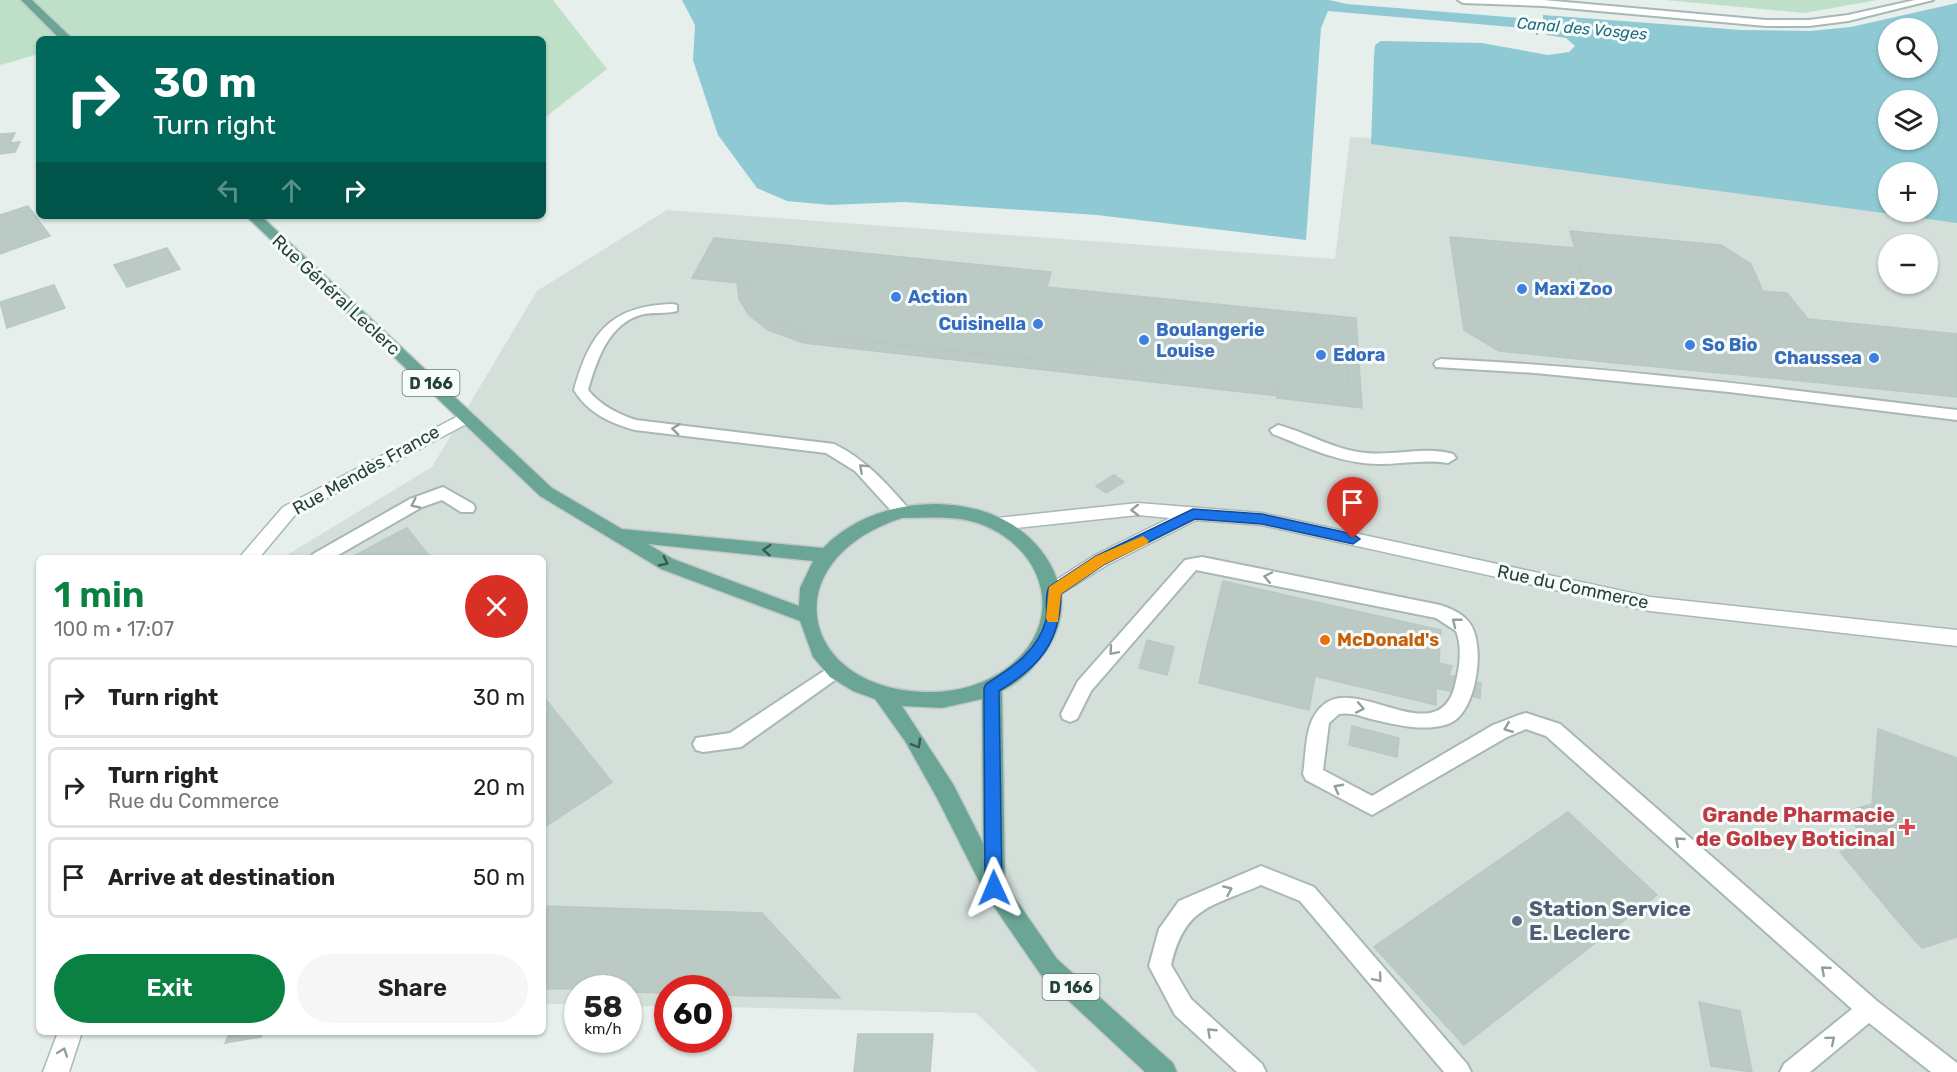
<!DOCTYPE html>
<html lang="en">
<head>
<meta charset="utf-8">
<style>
  :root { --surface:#fff; --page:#f6f6f6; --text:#222; --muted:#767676; --line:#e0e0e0; --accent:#0b8043 }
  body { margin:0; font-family:Rubik,sans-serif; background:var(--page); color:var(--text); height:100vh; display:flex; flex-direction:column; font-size:22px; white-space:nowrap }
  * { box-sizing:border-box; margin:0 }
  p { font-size:20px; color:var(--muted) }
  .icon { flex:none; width:33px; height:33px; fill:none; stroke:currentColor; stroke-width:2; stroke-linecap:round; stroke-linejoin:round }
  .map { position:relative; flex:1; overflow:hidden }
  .panel { position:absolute; left:36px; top:555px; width:510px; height:480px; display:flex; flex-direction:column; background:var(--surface); border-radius:9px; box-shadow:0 2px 4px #0004 }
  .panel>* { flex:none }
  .banner { position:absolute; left:36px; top:36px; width:510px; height:183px; border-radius:9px; box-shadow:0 2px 4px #0004; background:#00695c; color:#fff; overflow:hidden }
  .tools { position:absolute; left:1878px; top:18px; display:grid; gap:12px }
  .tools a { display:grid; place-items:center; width:60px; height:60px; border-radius:50%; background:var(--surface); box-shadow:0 2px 4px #0004; font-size:30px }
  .speed { position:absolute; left:564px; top:975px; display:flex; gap:12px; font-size:30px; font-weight:700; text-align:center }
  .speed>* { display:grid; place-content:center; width:78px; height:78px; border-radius:50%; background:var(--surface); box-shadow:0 2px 4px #0004; line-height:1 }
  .speed small { font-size:15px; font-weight:400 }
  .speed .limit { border:9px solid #d22; background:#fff; color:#111 }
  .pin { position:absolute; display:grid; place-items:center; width:51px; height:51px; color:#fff; margin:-62px -26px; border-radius:50% 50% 50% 0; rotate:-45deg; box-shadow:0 0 6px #0007 }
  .pin .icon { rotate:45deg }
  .me { position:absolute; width:66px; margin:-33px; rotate:359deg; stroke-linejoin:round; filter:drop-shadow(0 0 4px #0008) }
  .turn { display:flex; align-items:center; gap:21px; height:126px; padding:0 18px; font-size:27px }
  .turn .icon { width:78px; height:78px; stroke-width:2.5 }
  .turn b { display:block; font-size:42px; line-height:51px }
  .lanes { display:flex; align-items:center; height:57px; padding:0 18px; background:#0003; justify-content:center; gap:30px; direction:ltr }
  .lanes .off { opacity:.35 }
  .round { display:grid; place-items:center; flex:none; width:63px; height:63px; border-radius:32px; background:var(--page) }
  .headline { display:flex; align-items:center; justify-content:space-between; height:102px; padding:0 18px }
  h1 { font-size:36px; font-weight:600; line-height:45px; color:var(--accent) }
  .button { display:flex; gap:12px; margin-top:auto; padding:12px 18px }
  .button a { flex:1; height:69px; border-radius:36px; background:var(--accent); color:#fff; font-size:24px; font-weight:600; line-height:69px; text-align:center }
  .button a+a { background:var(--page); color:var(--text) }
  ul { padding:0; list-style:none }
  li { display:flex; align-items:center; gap:18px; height:81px; margin:0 12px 9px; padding:0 6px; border:3px solid var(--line); border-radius:9px }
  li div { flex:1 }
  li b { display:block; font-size:22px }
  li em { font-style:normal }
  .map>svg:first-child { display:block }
</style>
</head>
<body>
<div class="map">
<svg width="1957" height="1072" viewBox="0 0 1957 1072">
  <rect width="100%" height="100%" fill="#e6efeb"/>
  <path fill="#d4dfda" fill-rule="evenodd" d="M 1350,137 L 1957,168 L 1957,1072 L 1038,1072 L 976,1013 L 719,1007 L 718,988 L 668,988 L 667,1006 L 629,1006 L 628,988 L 578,988 L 577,1004 L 543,1004 L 543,558 L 282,558 L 432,467 L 537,291 L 667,210 L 1335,259 ZM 1888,172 L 1928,172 L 1928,212 L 1888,212 ZM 1888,244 L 1928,244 L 1928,284 L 1888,284 Z"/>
  <path fill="#bfe0c8" d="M 0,0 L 553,0 L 607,69 L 543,119 L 543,39 L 39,39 L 39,54 L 0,65 Z
    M 1665,0 L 1878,0 L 1804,13 Z"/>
  <path fill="#8ec9d4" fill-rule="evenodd" d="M 682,0 L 1329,0 L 1347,4 L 1543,20 L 1543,15 L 1741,30 L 1810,31 L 1851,27 L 1957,3 L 1957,223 L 1371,144 L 1374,56 L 1375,45 L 1381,41 L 1482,43 L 1548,55 L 1569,52 L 1575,46 L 1566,38 L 1547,35 L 1545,30 L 1328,11 L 1321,28 L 1306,240 L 1097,215 L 904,202 L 830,205 L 787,201 L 757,188 L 718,135 L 693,60 L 695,25 ZM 1888,28 L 1928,28 L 1928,68 L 1888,68 ZM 1888,100 L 1928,100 L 1928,140 L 1888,140 ZM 1888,172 L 1928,172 L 1928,212 L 1888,212 Z"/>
  <path fill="#bbcac4" stroke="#b8c9c2" stroke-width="1.5" d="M 15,133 L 10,143 L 20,142 L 15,152 L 0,154 L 0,134 Z
    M 28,206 L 50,236 L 0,254 L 0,215 Z
    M 1570,231 L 1721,245 L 1751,264 L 1802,381 L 1606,362 Z
    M 1450,237 L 1574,248 L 1606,362 L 1499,351 L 1464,330 Z
    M 714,238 L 1051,272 L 1047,287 L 1345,317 L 1349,395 L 802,333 L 781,325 L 761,309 L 755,301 L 750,284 L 692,278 Z
    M 167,248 L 180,269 L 127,287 L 114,265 Z
    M 737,283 L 750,284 L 755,301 L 770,317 L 792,329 L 814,336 L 1277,387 L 1278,396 L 804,343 L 768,330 L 749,315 L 739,299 Z
    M 54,285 L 65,308 L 7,328 L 0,302 Z
    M 1763,291 L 1787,293 L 1808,319 L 1957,334 L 1957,397 L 1802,381 Z
    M 1345,317 L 1356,318 L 1362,408 L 1277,398 L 1277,387 L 1349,395 Z
    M 1114,475 L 1124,482 L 1106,493 L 1096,486 Z
    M 407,528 L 431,558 L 417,558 L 397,533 Z
    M 397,533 L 417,558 L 350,558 Z
    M 1223,581 L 1441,630 L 1439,663 L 1452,666 L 1445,688 L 1436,686 L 1436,705 L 1206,650 Z
    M 1147,640 L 1174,647 L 1167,675 L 1139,668 Z
    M 1206,650 L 1315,676 L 1309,710 L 1199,683 Z
    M 1449,675 L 1481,683 L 1480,698 L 1436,688 L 1445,688 Z
    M 543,696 L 612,782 L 602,789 L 567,746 L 570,744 L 543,710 Z
    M 543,710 L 570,744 L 567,746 L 602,789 L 543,828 Z
    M 1352,726 L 1399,738 L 1397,757 L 1349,745 Z
    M 1878,729 L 1957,758 L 1957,937 L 1938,943 L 1902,926 L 1840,852 L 1870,843 L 1844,812 L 1872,804 Z
    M 1568,812 L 1657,895 L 1464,1045 L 1374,947 Z
    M 543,906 L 762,913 L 840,998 L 718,995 L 718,988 L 668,988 L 668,993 L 628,992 L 628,988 L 543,989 Z
    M 1902,926 L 1938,943 L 1922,948 Z
    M 1699,1002 L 1740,1011 L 1752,1072 L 1711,1066 Z
    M 230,1032 L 272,1032 L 262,1034 L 261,1037 L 225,1043 Z
    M 858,1034 L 933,1034 L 930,1072 L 854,1072 Z"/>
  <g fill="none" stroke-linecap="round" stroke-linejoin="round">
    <defs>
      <path id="lane" d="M 1458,0 L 1543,0 L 1766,20 L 1809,20 L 1848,15 L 1915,0 L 1933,0 L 1848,21 L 1809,26 L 1766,26 L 1543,6 L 1463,3 Z
        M 672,304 L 677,305 L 677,311 C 666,314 655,312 644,314 C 609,322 597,359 588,390 C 601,406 618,414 636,420 L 834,444 C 865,459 886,483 908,508 L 910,512 L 908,516 L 896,516 L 855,471 L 826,453 L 635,430 C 610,423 588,413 574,390 C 590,333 610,306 672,304 Z
        M 1441,359 C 1614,367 1785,389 1957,410 L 1957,420 L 1729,392 L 1535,373 L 1436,367 L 1434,364 L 1436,361 Z
        M 1278,425 C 1308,433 1334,450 1366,453 C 1396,456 1424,446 1453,454 L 1456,458 L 1448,463 C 1424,459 1402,464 1379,464 C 1342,464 1306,447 1273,434 L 1270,430 Z
        M 443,487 L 473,504 L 475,508 L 473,512 L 461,512 L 442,500 L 422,507 L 333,558 L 311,558 L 313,554 L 410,499 Z
        M 1202,557 L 1440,605 C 1450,608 1461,613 1468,621 C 1487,642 1477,715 1448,724 C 1423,732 1396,725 1371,719 C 1361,716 1350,712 1339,714 L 1329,723 L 1323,770 L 1372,796 L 1493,725 L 1519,715 L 1526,713 L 1560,724 L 1877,1001 L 1957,1063 L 1957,1072 L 1931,1072 L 1869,1023 L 1810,1072 L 1780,1072 L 1784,1064 L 1852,1009 L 1546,736 L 1526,729 L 1507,737 L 1372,815 L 1306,780 L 1303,774 C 1307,749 1304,718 1326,703 C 1362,678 1442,754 1456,681 C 1460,665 1462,646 1456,631 L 1436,618 L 1196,570 L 1091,691 L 1077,719 L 1070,722 L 1063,719 L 1061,714 L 1078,681 L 1185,560 Z
        M 836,663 L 842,665 L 845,670 L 842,675 L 741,747 L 703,752 L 696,750 L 693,744 L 696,738 L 730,733 Z
        M 1261,866 L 1314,887 L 1467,1064 L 1471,1072 L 1444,1072 L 1300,901 L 1261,885 C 1211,907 1185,906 1171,965 L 1191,999 L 1262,1064 L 1266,1072 L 1237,1072 L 1175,1015 L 1149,966 L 1159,929 L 1179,901 Z"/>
      <path id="street" d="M 466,412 L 474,417 L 472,421 L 295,515 L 259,558 L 239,558 L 283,507 Z
        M 1138,503 L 1262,513 L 1650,597 L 1957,630 L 1957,646 L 1650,611 L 1262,525 L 1196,520 L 1107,565 L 1054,598 L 1047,596 L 1045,591 L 1047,586 L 1095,555 L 1170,518 L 1138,515 L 997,530 L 991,529 L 988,524 L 991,519 L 997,518 Z
        M 58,1032 L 82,1032 L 69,1072 L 43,1072 Z"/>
      <path id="primary" d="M 21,0 L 32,0 L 73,39 L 60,39 Z
        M 246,216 L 261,216 L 552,488 L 622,529 L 823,548 C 885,483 1023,487 1057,579 C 1066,602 1061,628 1048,648 C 1035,667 1022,681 1002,691 L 1005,884 L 1057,959 L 1173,1063 L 1177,1072 L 1145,1072 L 1041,975 L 986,895 L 937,798 L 905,741 L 875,699 L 853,691 L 830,677 L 813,657 L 800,621 L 661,569 L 540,496 ZM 902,518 C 929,518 958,515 983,525 C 1047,551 1066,624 1007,668 C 985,684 958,692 930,692 C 800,692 770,561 902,518 ZM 648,544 L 813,561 L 800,588 L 799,606 L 673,559 ZM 982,699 L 983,843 L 953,784 L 902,706 L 942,708 Z"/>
    </defs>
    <use href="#lane" stroke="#a8b8b2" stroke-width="4"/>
    <use href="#street" stroke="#a8b8b2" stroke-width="3"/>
    <use href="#primary" stroke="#c2cac8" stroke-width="3"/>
    <path stroke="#86b3a5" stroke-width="2" stroke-dasharray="2 3" stroke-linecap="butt" d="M 1535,28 L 1538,37"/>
    <use href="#lane" fill="#fff" fill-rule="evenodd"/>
    <use href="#street" fill="#fff" fill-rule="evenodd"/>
    <use href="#primary" fill="#6aa596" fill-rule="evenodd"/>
  </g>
  <defs><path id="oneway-chevron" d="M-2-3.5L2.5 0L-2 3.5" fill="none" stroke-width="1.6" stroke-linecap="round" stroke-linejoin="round" transform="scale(1.5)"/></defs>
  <g stroke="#92a09c">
    <use href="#oneway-chevron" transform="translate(676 429) rotate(-173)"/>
    <use href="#oneway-chevron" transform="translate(863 468) rotate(-138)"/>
    <use href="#oneway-chevron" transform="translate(415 504) rotate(155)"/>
    <use href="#oneway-chevron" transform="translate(1135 510) rotate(179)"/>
    <use href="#oneway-chevron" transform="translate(1268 577) rotate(-168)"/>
    <use href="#oneway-chevron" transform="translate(1456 622) rotate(-141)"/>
    <use href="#oneway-chevron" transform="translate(1113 651) rotate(131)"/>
    <use href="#oneway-chevron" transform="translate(1360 708) rotate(11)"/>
    <use href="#oneway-chevron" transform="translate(1508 728) rotate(158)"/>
    <use href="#oneway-chevron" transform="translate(1338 788) rotate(-152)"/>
    <use href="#oneway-chevron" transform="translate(1679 841) rotate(-139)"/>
    <use href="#oneway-chevron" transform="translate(1228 890) rotate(-24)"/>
    <use href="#oneway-chevron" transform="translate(1825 970) rotate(-139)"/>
    <use href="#oneway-chevron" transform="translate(1378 978) rotate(50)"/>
    <use href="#oneway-chevron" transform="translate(1211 1032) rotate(-137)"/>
    <use href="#oneway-chevron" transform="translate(1831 1040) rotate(-40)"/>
    <use href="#oneway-chevron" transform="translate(63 1052) rotate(-70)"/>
  </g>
  <g stroke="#365b51">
    <use href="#oneway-chevron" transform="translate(767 550) rotate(-175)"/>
    <use href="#oneway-chevron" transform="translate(664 562) rotate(26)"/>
    <use href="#oneway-chevron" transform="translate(917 744) rotate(60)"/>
  </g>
  <path fill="#1a73e8" stroke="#114b97" stroke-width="1.5" d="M 1193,509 L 1262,514 L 1353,534 L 1360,539 L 1353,544 L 1262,524 L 1195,519 L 1105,564 L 1061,594 C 1060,643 1040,666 999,691 L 1002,888 L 1000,894 L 994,896 L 988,894 L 985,888 L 984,688 L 986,684 C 1012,668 1038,651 1046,620 C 1048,609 1044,597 1049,587 L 1096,556 Z"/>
  <path fill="#f59e0b" d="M 1143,536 L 1149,541 L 1147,544 L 1105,564 L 1061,594 L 1058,622 L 1048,622 L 1046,618 L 1049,587 L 1096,556 Z"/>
  <g fill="#3f7fe0" stroke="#f7fbf9" stroke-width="2">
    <circle cx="1522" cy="289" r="6"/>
    <circle cx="896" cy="297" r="6"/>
    <circle cx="1038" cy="324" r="6"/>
    <circle cx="1144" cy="340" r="6"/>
    <circle cx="1690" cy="345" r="6"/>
    <circle cx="1321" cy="355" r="6"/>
    <circle cx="1874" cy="358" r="6"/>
  </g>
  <circle fill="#e8710a" stroke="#f7fbf9" stroke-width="2" cx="1325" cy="640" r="6"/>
  <path fill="#e0444e" stroke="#f7fbf9" stroke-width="2" d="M1904 818h6v6h6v6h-6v6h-6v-6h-6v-6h6z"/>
  <circle fill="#5c6f8a" stroke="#f7fbf9" stroke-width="2" cx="1517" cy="921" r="6"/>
  <g text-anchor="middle" stroke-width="6" stroke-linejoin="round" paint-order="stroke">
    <g font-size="16" font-style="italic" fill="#1c6f80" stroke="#f7fbf9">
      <text transform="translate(1582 28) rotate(5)" y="6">Canal des Vosges</text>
    </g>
    <g fill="#f7fbf9" stroke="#637a73" stroke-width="1.5">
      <rect x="402.5" y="370" width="57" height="26" rx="4.5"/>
      <rect x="1042.5" y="974" width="57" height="26" rx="4.5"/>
    </g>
    <g font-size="16" font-weight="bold" fill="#24423a">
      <text x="431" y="389">D 166</text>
      <text x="1071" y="993">D 166</text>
    </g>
    <g font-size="18" font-weight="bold" fill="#366cbe" stroke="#f7fbf9" text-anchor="start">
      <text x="1534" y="295">Maxi Zoo</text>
      <text x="908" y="303">Action</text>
      <text x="1026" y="330" text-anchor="end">Cuisinella</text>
      <text x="1156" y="336">Boulangerie<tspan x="1156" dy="21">Louise</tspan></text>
      <text x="1702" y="351">So Bio</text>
      <text x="1333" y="361">Edora</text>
      <text x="1862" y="364" text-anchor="end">Chaussea</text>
    </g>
    <g font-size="18" fill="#24423a" stroke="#f7fbf9">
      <text transform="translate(336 295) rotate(43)" y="6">Rue Général Leclerc</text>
      <text transform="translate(366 470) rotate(-29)" y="6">Rue Mendès France</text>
      <text transform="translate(1573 587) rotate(12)" y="6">Rue du Commerce</text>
    </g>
    <g font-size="18" font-weight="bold" fill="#c56008" stroke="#f7fbf9" text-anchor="start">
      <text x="1337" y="646">McDonald's</text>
    </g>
    <g font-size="21" font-weight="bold" fill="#be3a42" stroke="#f7fbf9" text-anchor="end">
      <text x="1895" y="822">Grande Pharmacie<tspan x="1895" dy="24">de Golbey Boticinal</tspan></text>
    </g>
    <g font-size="21" font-weight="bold" fill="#4e5e75" stroke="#f7fbf9" text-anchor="start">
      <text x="1529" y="916">Station Service<tspan x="1529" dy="24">E. Leclerc</tspan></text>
    </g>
  </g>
</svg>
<div class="tools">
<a><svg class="icon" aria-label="search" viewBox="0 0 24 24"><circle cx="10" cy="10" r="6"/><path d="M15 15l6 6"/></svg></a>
<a><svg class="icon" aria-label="layers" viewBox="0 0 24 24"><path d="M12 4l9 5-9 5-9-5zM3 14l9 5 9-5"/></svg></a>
<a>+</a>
<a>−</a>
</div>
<div class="speed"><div>58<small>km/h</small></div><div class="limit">60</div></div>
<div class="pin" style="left:1353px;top:539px;background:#d93025"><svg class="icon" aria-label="arrive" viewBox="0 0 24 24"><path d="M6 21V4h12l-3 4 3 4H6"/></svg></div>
<svg class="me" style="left:994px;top:888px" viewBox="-20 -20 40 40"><path d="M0-17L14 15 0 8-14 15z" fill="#1a73e8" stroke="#fff" stroke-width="4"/></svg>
<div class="banner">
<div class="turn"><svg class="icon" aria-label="right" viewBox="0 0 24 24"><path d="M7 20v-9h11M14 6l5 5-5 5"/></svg><div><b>30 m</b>Turn right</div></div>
<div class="lanes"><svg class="icon off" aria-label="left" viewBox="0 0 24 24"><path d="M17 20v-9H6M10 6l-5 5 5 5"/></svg><svg class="icon off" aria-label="ahead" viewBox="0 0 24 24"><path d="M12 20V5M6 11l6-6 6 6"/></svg><svg class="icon" aria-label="right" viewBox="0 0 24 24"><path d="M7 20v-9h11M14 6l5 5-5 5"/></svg></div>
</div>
<section class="panel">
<div class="headline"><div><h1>1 min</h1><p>100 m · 17:07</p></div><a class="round" style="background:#d93025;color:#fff"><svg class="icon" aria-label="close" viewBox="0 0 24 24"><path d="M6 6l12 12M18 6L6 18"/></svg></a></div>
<ul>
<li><svg class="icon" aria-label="right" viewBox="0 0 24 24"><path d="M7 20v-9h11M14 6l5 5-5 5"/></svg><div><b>Turn right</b></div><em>30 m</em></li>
<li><svg class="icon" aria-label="right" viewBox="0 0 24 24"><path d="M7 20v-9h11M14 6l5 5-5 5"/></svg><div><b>Turn right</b><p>Rue du Commerce</p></div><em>20 m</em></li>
<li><svg class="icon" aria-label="arrive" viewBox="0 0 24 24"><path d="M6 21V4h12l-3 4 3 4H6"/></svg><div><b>Arrive at destination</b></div><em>50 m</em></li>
</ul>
<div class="button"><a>Exit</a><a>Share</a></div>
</section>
</div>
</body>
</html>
